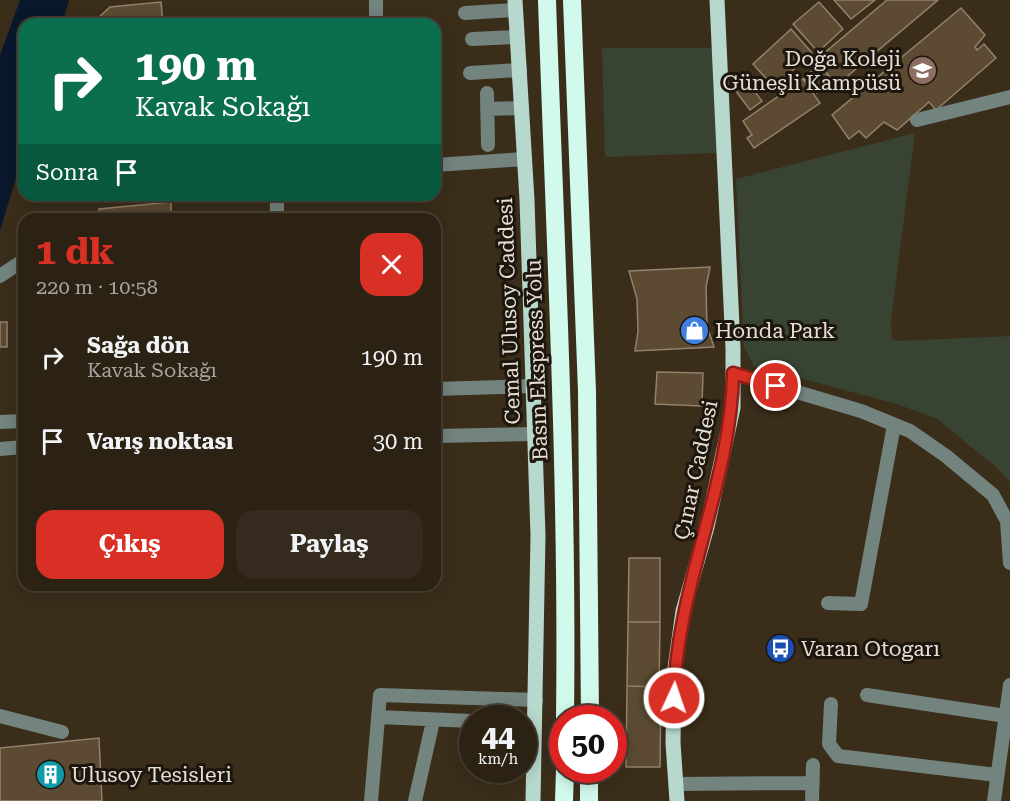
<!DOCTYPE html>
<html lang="tr">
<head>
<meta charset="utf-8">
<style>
  :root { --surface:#2c2214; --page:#342a1d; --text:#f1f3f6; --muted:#a6a4a0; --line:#483f34; --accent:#d93025 }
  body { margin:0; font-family:"Roboto Serif",serif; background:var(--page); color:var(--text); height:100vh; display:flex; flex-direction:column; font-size:22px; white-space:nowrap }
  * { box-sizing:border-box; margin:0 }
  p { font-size:20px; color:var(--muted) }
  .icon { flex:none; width:33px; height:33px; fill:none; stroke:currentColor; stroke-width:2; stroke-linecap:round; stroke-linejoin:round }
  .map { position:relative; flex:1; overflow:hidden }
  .panel { position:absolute; left:18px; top:213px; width:423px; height:378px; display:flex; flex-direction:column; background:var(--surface); border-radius:18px; box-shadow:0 3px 15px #0003,0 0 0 2px var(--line) }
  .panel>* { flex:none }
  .guide { position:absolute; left:18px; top:18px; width:423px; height:183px; border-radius:18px; box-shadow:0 3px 15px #0003,0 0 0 2px var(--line); background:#0b6e4f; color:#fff; overflow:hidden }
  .speed { position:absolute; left:459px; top:705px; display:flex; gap:12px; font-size:30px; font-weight:700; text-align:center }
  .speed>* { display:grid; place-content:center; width:78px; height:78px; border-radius:50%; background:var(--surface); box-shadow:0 3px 15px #0003,0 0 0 2px var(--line); line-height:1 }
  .speed small { font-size:15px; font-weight:400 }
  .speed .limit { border:9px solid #d22; background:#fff; color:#111 }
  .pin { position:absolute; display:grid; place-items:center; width:51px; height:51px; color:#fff; margin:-26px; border:3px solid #fff; border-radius:50%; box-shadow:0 2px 6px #0007 }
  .me { position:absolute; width:66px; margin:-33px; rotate:3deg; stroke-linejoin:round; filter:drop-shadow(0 0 4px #0008) }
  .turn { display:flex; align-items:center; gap:21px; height:126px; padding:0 18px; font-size:27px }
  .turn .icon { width:78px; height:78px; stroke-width:2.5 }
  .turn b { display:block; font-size:42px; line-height:51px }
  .then { display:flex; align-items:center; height:57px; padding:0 18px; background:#0003; gap:12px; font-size:22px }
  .round { display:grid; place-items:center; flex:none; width:63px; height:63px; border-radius:18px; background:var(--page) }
  .head { display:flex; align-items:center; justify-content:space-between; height:102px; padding:0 18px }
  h1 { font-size:36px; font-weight:700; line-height:45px; color:var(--accent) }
  .action { display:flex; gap:12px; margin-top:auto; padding:12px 18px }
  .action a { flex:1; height:69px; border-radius:18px; background:var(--accent); color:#fff; font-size:24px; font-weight:700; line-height:69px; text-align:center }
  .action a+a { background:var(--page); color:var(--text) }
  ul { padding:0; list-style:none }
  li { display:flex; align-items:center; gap:18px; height:84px; padding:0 18px }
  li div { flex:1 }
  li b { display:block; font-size:22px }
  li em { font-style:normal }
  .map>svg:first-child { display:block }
</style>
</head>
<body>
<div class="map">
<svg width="1010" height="801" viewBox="0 0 1010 801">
  <rect width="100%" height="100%" fill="#3a2d1a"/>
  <path fill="#384332" d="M 602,48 L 713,48 L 718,153 L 605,157 Z
    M 915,133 L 891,320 L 892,338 L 897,341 L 1010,336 L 1010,482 L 996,467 L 937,419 L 897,404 L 754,366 L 744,347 L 736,179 Z"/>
  <path fill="#09182c" d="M 20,0 L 69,0 L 62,24 L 24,24 L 24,151 L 0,231 L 0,55 Z"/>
  <path fill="#5c4b32" stroke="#91826d" stroke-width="1.5" d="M 834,0 L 875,0 L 851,19 Z
    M 887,0 L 938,0 L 837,85 L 817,62 L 823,57 L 822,55 Z
    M 161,2 L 163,24 L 97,24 L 96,20 L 110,7 Z
    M 819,2 L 843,29 L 818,52 L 793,24 Z
    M 961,8 L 985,35 L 975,47 L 977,50 L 984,44 L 996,58 L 936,110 L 929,102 L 897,130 L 884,122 L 866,138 L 859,131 L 849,139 L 832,115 Z
    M 791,29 L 812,53 L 774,87 L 753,64 Z
    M 819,65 L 832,80 L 817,93 L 804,78 Z
    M 744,77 L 762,101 L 750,110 L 732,86 Z
    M 803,79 L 820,103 L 754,148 L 747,138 L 752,135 L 743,121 Z
    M 171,202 L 171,219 L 99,219 L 99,209 Z
    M 710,267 L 706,287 L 707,326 L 714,347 L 635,351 L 638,331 L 637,299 L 629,271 Z
    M 0,322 L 7,322 L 7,347 L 0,347 Z
    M 657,372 L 703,373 L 702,406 L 655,404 Z
    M 629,558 L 660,558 L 660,622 L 628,622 Z
    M 628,622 L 660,622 L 659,687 L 627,686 Z
    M 627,686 L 661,687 L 660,767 L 626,767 Z
    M 99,738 L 102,801 L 0,801 L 0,748 Z"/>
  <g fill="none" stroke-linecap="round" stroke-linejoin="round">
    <path stroke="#73837e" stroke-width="14" d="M 376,0 L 376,24
      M 465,13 L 516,10
      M 472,39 L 517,37
      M 470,73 L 520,70
      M 487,93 L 488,145
      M 487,109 L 522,108
      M 917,120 L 1010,97
      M 435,165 L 525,159
      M 277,195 L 277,219
      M 0,276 L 24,260
      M 733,373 L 861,411 L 910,431 L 946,456 L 993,495 L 1007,521 L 1010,563
      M 435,389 L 534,386
      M 0,422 L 24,421
      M 435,436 L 534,434
      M 0,449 L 24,447
      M 828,603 L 861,604 L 894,425
      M 867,695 L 1006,716
      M 831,704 L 829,744 L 838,756 L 997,775
      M 0,716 L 62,732
      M 378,717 L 472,721
      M 487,718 L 494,712 L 498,699
      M 676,784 L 813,783
      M 371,801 L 380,695 L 536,700
      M 415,801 L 433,721
      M 812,801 L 813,765
      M 994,801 L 1010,685"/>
    <path stroke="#b6d8cd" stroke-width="15" d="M 515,0 L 527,200 L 538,536 L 533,801
      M 677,801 L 673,743 L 674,675 L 683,611 L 707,527 L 733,408 L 733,348 L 717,0"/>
    <path stroke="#d1f9ec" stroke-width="18" d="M 547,0 C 555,239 568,479 565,718
      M 572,0 L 587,391 L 590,718
      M 564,801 L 565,770
      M 589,801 L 589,770"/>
  </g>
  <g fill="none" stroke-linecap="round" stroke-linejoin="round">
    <defs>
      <path id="route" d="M 674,698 C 676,587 731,484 733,373 L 776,386"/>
    </defs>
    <use href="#route" stroke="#8d1f18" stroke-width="15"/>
    <use href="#route" stroke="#d93025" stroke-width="10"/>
  </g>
  <defs>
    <symbol id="school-disc" viewBox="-11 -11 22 22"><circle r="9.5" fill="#8d6e63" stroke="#1c160e"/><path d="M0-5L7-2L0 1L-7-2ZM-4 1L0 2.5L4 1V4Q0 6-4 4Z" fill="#fff"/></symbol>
    <symbol id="shop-disc" viewBox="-11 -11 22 22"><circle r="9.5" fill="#3f7fe0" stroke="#1c160e"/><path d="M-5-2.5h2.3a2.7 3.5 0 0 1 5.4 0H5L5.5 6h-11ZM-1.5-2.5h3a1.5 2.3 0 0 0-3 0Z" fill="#fff"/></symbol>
    <symbol id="bus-disc" viewBox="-11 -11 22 22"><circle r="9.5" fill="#1a4fb4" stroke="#1c160e"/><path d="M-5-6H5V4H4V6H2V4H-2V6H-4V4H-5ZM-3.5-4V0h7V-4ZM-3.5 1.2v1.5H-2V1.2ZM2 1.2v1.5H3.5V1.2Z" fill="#fff"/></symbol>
    <symbol id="building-disc" viewBox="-11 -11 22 22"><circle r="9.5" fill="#0f9aa8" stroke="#1c160e"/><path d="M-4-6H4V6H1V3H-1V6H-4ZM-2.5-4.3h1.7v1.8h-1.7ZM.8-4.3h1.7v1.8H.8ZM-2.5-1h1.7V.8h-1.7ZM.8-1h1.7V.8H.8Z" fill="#fff"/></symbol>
  </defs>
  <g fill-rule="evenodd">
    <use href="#school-disc" x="906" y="54" width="33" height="33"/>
    <use href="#shop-disc" x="678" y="314" width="33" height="33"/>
    <use href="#bus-disc" x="764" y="632" width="33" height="33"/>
    <use href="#building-disc" x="34" y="758" width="33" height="33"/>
  </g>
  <g text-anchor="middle" stroke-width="6" stroke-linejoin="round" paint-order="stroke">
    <g font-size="21" fill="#e8dfd4" stroke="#1c160e" text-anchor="start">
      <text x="901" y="66" text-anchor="end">Doğa Koleji<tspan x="901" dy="24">Güneşli Kampüsü</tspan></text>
      <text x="715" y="338">Honda Park</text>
      <text x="801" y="656">Varan Otogarı</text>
      <text x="71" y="782">Ulusoy Tesisleri</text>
    </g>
    <g font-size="21" fill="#e8dfd4" stroke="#1c160e">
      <text transform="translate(509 311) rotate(-92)" y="7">Cemal Ulusoy Caddesi</text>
      <text transform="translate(537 360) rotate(-92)" y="7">Basın Ekspress Yolu</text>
      <text transform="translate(696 470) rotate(-78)" y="7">Çınar Caddesi</text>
    </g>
  </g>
</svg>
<div class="speed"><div>44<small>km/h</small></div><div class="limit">50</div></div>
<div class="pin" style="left:776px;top:386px;background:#d93025"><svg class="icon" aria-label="arrive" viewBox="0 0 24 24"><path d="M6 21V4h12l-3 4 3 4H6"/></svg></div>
<svg class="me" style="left:674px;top:698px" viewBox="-20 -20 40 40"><circle r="17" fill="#d93025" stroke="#fff" stroke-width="3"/><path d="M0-11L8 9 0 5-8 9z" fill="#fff"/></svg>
<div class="guide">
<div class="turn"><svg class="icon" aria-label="right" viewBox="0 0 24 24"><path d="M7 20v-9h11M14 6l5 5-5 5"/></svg><div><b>190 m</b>Kavak Sokağı</div></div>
<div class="then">Sonra<svg class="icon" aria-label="arrive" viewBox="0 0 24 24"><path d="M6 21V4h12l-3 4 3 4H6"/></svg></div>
</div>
<section class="panel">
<div class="head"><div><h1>1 dk</h1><p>220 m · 10:58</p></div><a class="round" style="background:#d93025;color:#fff"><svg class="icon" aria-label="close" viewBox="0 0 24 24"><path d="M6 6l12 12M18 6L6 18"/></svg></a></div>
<ul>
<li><svg class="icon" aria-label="right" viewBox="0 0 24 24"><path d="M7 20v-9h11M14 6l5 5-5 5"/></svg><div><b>Sağa dön</b><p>Kavak Sokağı</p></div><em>190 m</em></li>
<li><svg class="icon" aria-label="arrive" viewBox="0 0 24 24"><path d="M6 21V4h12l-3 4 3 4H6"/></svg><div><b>Varış noktası</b></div><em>30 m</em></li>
</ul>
<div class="action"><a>Çıkış</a><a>Paylaş</a></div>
</section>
</div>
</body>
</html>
